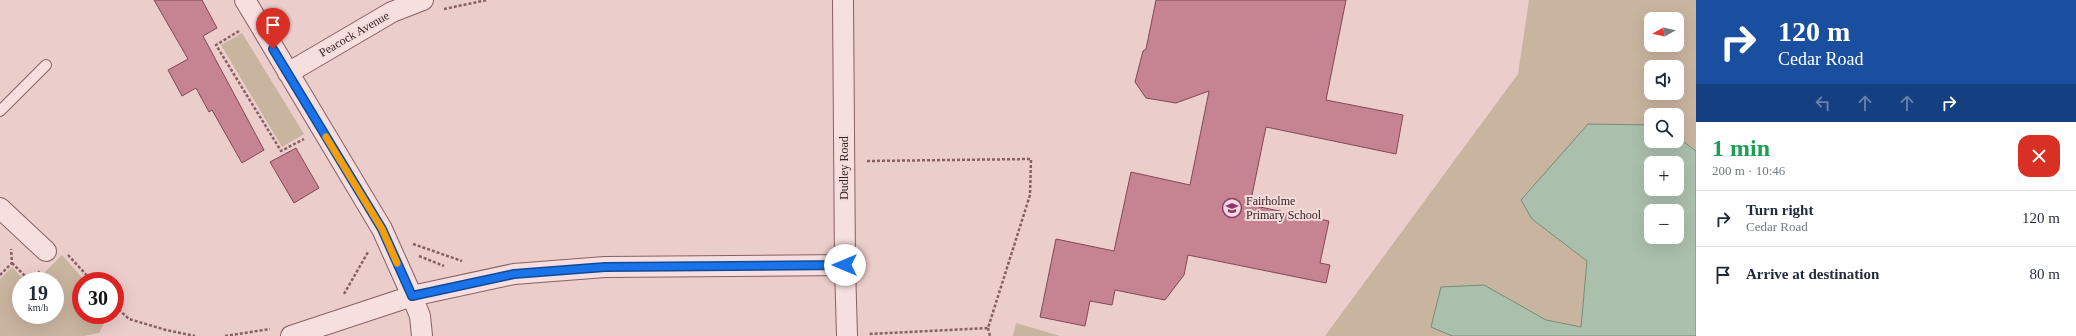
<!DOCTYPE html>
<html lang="en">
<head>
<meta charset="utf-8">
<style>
  :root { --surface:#fff; --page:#f2f2f3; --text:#1f2937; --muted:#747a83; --line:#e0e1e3 }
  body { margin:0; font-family:Georgia,serif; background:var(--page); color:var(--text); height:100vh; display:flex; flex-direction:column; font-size:15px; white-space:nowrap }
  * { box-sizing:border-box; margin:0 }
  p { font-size:13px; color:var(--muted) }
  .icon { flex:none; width:22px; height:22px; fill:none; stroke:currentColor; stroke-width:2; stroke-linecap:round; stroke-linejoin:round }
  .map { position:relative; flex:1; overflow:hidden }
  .details { display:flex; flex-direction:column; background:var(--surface); width:380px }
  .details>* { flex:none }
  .hud { background:#1a4fa0; color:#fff; overflow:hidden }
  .needle { width:26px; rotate:262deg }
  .buttons { position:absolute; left:1644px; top:12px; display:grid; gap:8px }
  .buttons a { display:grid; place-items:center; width:40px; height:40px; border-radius:8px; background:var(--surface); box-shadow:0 4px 16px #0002; font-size:20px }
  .speed { position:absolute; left:12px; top:272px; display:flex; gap:8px; font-size:20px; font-weight:700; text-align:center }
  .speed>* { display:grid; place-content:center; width:52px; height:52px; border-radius:50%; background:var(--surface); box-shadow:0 4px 16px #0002; line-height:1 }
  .speed small { font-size:10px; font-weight:400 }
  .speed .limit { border:6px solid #d22; background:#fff; color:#111 }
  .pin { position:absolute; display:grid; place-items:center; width:34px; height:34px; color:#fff; margin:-41px -17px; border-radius:50% 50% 50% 0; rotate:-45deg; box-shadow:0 0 4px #0007 }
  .pin .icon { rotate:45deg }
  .me { position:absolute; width:44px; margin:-22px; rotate:270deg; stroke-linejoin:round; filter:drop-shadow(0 0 3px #0008) }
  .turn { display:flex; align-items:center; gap:14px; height:84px; padding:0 16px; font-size:18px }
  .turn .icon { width:52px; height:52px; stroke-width:2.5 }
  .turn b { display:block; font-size:28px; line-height:34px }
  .lanes { display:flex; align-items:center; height:38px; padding:0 16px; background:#0003; justify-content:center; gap:20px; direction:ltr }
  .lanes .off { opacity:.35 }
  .round { display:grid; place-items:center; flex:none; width:42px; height:42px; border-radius:12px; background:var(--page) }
  .summary { display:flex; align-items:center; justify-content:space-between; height:68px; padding:0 16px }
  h1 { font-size:24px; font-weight:800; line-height:30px; color:#1e9e55 }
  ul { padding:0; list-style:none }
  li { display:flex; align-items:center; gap:12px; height:56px; padding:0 16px; border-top:1px solid var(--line) }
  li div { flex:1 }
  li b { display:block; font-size:15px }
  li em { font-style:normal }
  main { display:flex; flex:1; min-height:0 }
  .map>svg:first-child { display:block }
</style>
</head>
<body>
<main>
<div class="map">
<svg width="1696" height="336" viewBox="0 0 1696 336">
  <rect width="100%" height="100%" fill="#ebcdcb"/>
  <path fill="#c9b49f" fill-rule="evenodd" d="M 1529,0 L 1696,0 L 1696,336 L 1325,336 L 1518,74 ZM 1651,19 L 1677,19 L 1677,45 L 1651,45 ZM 1651,67 L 1677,67 L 1677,93 L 1651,93 ZM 1651,115 L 1677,115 L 1677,141 L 1651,141 ZM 1651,163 L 1677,163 L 1677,189 L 1651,189 ZM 1651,211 L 1677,211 L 1677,237 L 1651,237 Z
    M 242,33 L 304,134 L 282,147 L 221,45 Z
    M 62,255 L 85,281 L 81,281 L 81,315 L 108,315 L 99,333 L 84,336 L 0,336 L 0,279 L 12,267 L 25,281 L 21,281 L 21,315 L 55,315 L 55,281 L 36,281 Z
    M 1016,323 L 1060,336 L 1013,336 Z"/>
  <path fill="#abc0ac" stroke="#728e75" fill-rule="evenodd" d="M 1588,124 L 1651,125 L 1651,141 L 1677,141 L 1677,137 L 1696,151 L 1696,336 L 1452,336 L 1431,327 L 1441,287 L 1484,285 L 1546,320 L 1581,327 L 1587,261 L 1532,219 L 1521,200 ZM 1651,163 L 1677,163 L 1677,189 L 1651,189 ZM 1651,211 L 1677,211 L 1677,237 L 1651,237 Z"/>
  <path fill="#c68492" stroke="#844856" d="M 154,0 L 202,0 L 217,28 L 203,36 L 264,150 L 242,163 L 212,110 L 209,112 L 196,88 L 182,96 L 168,70 L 188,59 Z
    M 1156,0 L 1346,0 L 1326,100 L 1403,115 L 1396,154 L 1266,127 L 1250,205 L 1329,221 L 1320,263 L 1330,265 L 1326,283 L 1188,255 L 1184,275 L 1165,300 L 1115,290 L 1112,305 L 1090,301 L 1085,326 L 1040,317 L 1056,239 L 1114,251 L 1131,172 L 1190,185 L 1209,91 L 1176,103 L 1146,98 L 1135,82 L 1143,51 L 1146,49 Z
    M 296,148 L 319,188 L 294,203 L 270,162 Z"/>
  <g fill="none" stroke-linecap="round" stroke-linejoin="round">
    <defs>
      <path id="service" d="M 0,111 L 46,65"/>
      <path id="minor" d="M 245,0 L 382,229 L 412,296 L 420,316 L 422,336
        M 843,0 L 845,265 L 847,336
        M 288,73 L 392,12 L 423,0
        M 0,208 L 46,251
        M 291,336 L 412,296 L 514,274 L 605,267 L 845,265"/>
    </defs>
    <use href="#service" stroke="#876064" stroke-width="12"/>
    <use href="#minor" stroke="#876064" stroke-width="22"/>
    <path stroke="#876064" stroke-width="2.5" stroke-dasharray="3 2" stroke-linecap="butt" d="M 444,9 L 487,0
      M 239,31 L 216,45 L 281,151 L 304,139
      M 867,161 L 1031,159 L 1030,195 L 988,328 L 868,334
      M 413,244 L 462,261
      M 68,255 L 92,281
      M 419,256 L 444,266
      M 12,263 L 30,281
      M 0,275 L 12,263 L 11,249
      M 31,281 L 40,271
      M 344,294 L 368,252
      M 115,306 L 129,319 L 166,330 L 195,336
      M 988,328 L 990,336
      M 225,336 L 270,329"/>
    <use href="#service" stroke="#f6dfde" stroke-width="10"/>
    <use href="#minor" stroke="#f6dfde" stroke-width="20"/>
  </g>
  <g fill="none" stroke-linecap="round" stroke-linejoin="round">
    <defs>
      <path id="route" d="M 273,49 L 382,229 L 412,296 L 514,274 L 605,267 L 845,265"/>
    </defs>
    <use href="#route" stroke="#114b97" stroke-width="10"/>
    <use href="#route" stroke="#1a73e8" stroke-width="7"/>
    <path stroke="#f59e0b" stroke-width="7" d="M 326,137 L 382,229 L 397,263"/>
  </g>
  <defs>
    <symbol id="school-ring" viewBox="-11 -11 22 22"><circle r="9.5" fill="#f3dcda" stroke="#90366f" stroke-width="1.5"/><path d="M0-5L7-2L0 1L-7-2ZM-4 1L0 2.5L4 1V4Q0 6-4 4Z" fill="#90366f"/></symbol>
  </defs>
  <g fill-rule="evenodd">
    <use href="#school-ring" x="1221" y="197" width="22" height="22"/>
  </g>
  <g text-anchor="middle" stroke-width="4" stroke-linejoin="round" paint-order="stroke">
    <g font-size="12" fill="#392225" stroke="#f3dcda">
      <text transform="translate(354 34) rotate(-30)" y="4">Peacock Avenue</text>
      <text transform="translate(844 168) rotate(-90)" y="4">Dudley Road</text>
    </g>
    <g font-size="12" fill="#392225" stroke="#f3dcda" text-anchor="start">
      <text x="1246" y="205">Fairholme<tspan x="1246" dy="14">Primary School</tspan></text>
    </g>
  </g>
</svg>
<div class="buttons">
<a><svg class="needle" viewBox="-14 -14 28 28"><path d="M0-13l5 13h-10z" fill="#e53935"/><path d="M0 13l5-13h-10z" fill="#747a83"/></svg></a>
<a><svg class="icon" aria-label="sound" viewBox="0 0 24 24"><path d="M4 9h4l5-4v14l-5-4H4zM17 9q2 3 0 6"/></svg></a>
<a><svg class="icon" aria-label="search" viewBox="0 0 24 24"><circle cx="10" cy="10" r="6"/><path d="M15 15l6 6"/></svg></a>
<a>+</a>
<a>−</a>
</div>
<div class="speed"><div>19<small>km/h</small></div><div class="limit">30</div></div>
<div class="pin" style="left:273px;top:49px;background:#d93025"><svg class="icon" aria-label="arrive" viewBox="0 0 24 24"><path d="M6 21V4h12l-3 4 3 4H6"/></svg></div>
<svg class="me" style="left:845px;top:265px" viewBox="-20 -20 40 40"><circle r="19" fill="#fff"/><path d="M0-13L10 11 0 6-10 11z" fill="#1a73e8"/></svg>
</div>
<section class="details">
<div class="hud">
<div class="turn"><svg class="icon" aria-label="right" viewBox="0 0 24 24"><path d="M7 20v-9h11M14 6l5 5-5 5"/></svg><div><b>120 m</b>Cedar Road</div></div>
<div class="lanes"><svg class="icon off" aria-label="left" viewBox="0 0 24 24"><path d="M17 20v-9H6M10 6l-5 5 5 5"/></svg><svg class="icon off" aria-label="ahead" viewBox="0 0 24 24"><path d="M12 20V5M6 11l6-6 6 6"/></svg><svg class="icon off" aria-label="ahead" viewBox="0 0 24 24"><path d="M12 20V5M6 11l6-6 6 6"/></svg><svg class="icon" aria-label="right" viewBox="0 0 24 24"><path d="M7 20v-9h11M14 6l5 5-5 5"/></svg></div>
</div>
<div class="summary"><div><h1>1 min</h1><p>200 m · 10:46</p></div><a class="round" style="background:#d93025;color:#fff"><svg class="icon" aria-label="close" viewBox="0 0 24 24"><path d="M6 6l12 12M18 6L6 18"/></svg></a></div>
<ul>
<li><svg class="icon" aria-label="right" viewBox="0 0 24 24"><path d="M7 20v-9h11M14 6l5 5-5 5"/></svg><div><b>Turn right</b><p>Cedar Road</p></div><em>120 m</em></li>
<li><svg class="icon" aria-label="arrive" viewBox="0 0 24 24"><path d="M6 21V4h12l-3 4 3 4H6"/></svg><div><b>Arrive at destination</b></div><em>80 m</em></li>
</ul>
</section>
</main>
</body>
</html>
